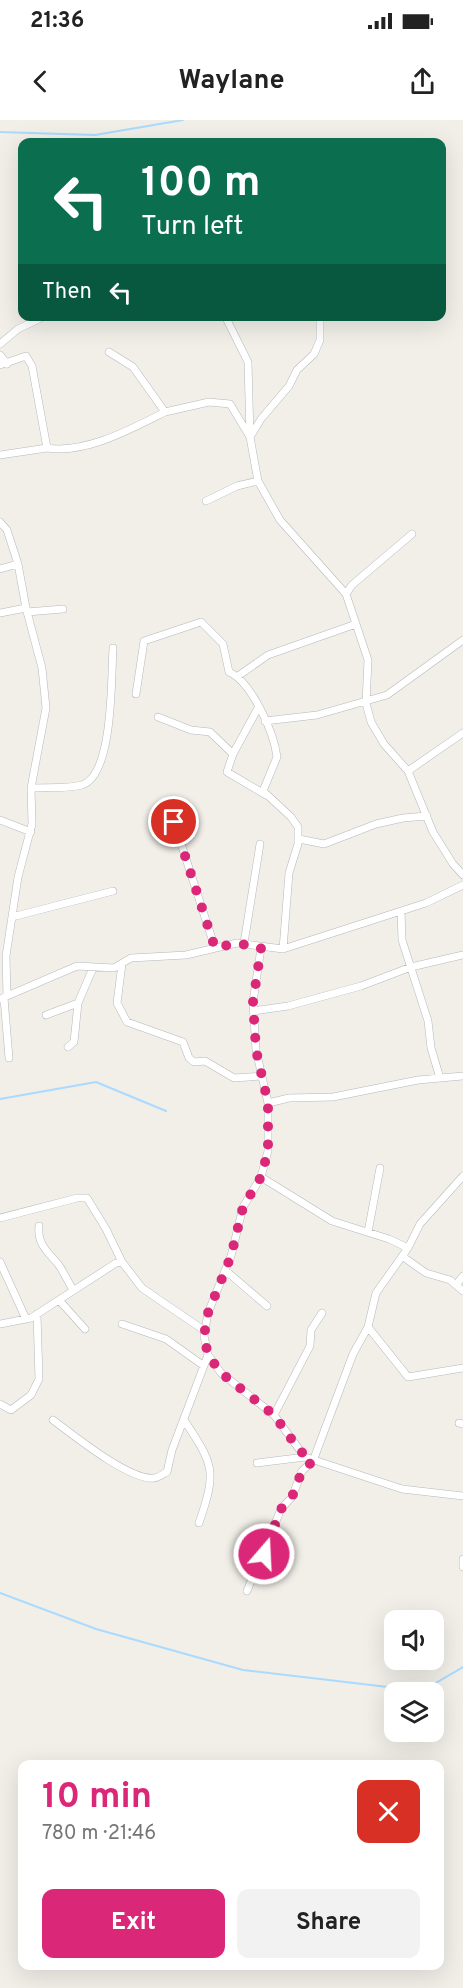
<!DOCTYPE html>
<html lang="en">
<head>
<meta charset="utf-8">
<style>
  :root { --surface:#fff; --page:#f2f2f2; --text:#222; --muted:#767676; --accent:#db2777 }
  body { margin:0; font-family:Overpass,sans-serif; background:var(--page); color:var(--text); height:100vh; display:flex; flex-direction:column; font-size:22px; white-space:nowrap }
  * { box-sizing:border-box; margin:0 }
  p { font-size:20px; color:var(--muted) }
  .icon { flex:none; width:33px; height:33px; fill:none; stroke:currentColor; stroke-width:2; stroke-linecap:round; stroke-linejoin:round }
  .map { position:relative; flex:1; overflow:hidden }
  .details { position:absolute; left:18px; top:1640px; width:426px; height:210px; display:flex; flex-direction:column; background:var(--surface); border-radius:12px; box-shadow:0 6px 24px #0002 }
  .details>* { flex:none }
  .banner { position:absolute; left:18px; top:18px; width:428px; height:183px; border-radius:12px; box-shadow:0 6px 24px #0002; background:#0b6e4f; color:#fff; overflow:hidden }
  .tools { position:absolute; left:384px; top:1490px; display:grid; gap:12px }
  .tools a { display:grid; place-items:center; width:60px; height:60px; border-radius:12px; background:var(--surface); box-shadow:0 6px 24px #0002; font-size:30px }
  .pin { position:absolute; display:grid; place-items:center; width:51px; height:51px; color:#fff; margin:-26px; border:3px solid #fff; border-radius:50%; box-shadow:0 2px 6px #0007 }
  .me { position:absolute; width:66px; margin:-33px; rotate:19deg; stroke-linejoin:round; filter:drop-shadow(0 0 4px #0008) }
  .turn { display:flex; align-items:center; gap:21px; height:126px; padding:0 24px; font-size:27px }
  .turn .icon { width:78px; height:78px; stroke-width:2.5 }
  .turn b { display:block; font-size:42px; line-height:51px }
  .then { display:flex; align-items:center; height:57px; padding:0 24px; background:#0003; gap:12px; font-size:22px }
  .round { display:grid; place-items:center; flex:none; width:63px; height:63px; border-radius:12px; background:var(--page) }
  .head { display:flex; align-items:center; justify-content:space-between; height:102px; padding:0 24px }
  h1 { font-size:36px; font-weight:700; line-height:45px; color:var(--accent) }
  .action { display:flex; gap:12px; margin-top:auto; padding:12px 24px }
  .action a { flex:1; height:69px; border-radius:12px; background:var(--accent); color:#fff; font-size:24px; font-weight:700; line-height:69px; text-align:center }
  .action a+a { background:var(--page); color:var(--text) }
  .status { display:flex; justify-content:space-between; align-items:center; height:42px; padding:0 30px; background:var(--surface); direction:ltr }
  .status svg { height:16px; fill:currentColor }
  header { display:flex; justify-content:space-between; align-items:center; height:78px; padding:0 24px; background:var(--surface); font-size:27px; font-weight:700 }
  .map>svg:first-child { display:block }
</style>
</head>
<body>
<div class="status"><b>21:36</b><svg viewBox="0 0 49 12"><path d="M0 12V9h3v3zM5 12V6h3v6zM10 12V3h3v9zM15 12V0h3v12zM26 1h20v11H26zM47 4h2v5h-2z"/></svg></div>
<header><svg class="icon" aria-label="back" viewBox="0 0 24 24"><path d="M15 5l-7 7 7 7"/></svg>Waylane<svg class="icon" aria-label="share" viewBox="0 0 24 24"><path d="M12 15V3M7 8l5-5 5 5M5 13v7h14v-7"/></svg></header>
<div class="map">
<svg width="463" height="1868" viewBox="0 0 463 1868">
  <rect width="100%" height="100%" fill="#f1efe8"/>
  <g fill="none" stroke-linecap="round" stroke-linejoin="round">
    <path stroke="#aadaff" stroke-width="2" d="M 0,12 L 95,15 L 183,0
      M 0,979 L 96,962 L 166,991
      M 0,1473 L 96,1509 L 243,1550 L 422,1571 L 463,1547"/>
    <defs>
      <path id="minor" d="M 225,196 L 248,242 L 250,317 L 261,299 L 289,266 L 297,250 L 314,234 L 320,220 L 320,196
        M 0,224 L 18,209 L 45,196
        M 109,232 L 133,247 L 165,292 L 209,282 L 230,284 L 250,317 L 258,361 L 280,400 L 346,474 L 368,540 L 366,583 L 371,602 L 384,624 L 408,651 L 433,712 L 453,744 L 463,755
        M 0,235 L 7,244
        M 0,245 L 26,236 L 32,246 L 47,328 L 0,335
        M 47,328 C 86,334 131,309 165,292
        M 206,381 L 237,366 L 258,361
        M 0,402 L 7,410 L 18,444
        M 0,449 L 18,444 L 26,488 L 42,548 L 46,588 L 31,668 L 32,704 L 18,757 L 6,836 L 7,876
        M 346,474 L 352,465 L 412,414
        M 27,492 L 63,489
        M 0,493 L 26,488
        M 238,556 L 268,535 L 356,504
        M 136,574 L 144,521 L 201,502 L 223,524 L 229,552 C 252,562 274,613 277,637 L 263,671 L 291,697 L 298,707 L 298,724 L 289,753 L 283,829
        M 258,588 L 233,634 L 227,652 L 266,675
        M 158,597 L 191,610 L 210,612 L 233,634
        M 265,601 L 317,595 L 387,575 L 463,520
        M 408,651 L 463,613
        M 31,668 C 46,667 67,669 82,665 C 114,655 111,555 113,528
        M 0,700 L 31,712
        M 174,702 L 215,828
        M 299,719 L 324,724 L 376,704 L 403,698 L 427,696
        M 401,791 L 402,820 L 428,901 L 431,928 L 440,958
        M 12,797 L 113,771
        M 244,823 L 260,724
        M 261,828 L 253,882 L 256,930 L 268,983 L 268,1031 L 261,1057 L 243,1087 L 231,1136 L 208,1193 L 204,1216 L 208,1235 L 221,1253 L 274,1295 L 305,1337 L 402,1369 L 463,1376
        M 122,844 L 117,883 L 127,902 L 183,922 L 189,938 L 194,942 L 205,941 L 234,958 L 262,956
        M 4,878 L 9,938
        M 0,879 L 77,846 L 114,848 L 131,838 L 186,835 L 237,823 L 283,829 L 426,783 L 463,765
        M 253,891 L 288,886 L 361,866 L 411,847 L 463,835
        M 46,895 L 78,883 L 93,848
        M 68,927 L 74,922 L 78,883
        M 268,983 L 289,978 L 333,977 L 418,960 L 463,956
        M 261,1057 L 332,1101 L 389,1119 L 408,1128
        M 0,1098 L 77,1078 L 87,1078 L 106,1109 L 122,1142
        M 39,1106 C 37,1124 47,1131 58,1144 C 64,1152 68,1162 73,1170
        M 368,1112 L 380,1048
        M 402,1136 L 426,1153 L 450,1160 L 463,1171
        M 0,1142 L 26,1199
        M 225,1150 L 267,1186
        M 456,1165 L 463,1156
        M 59,1180 L 85,1209
        M 0,1204 L 31,1198 L 116,1143 L 122,1142 L 142,1168 L 205,1211
        M 122,1204 L 166,1219 L 204,1246
        M 368,1207 L 408,1257 L 463,1248
        M 0,1284 L 11,1290 L 31,1275 L 39,1259 L 37,1194
        M 274,1295 L 310,1226 L 311,1210 L 322,1193
        M 53,1300 C 73,1315 130,1361 154,1358 C 158,1358 163,1354 167,1352 L 172,1330 L 208,1235
        M 184,1300 C 214,1345 217,1351 199,1403
        M 459,1303 L 463,1304
        M 257,1343 L 305,1337
        M 463,1439 L 463,1447
        M 247,1471 L 281,1389 L 292,1377 L 302,1351 L 313,1341 L 353,1234 L 368,1207 L 376,1173 L 408,1128 L 420,1104 L 463,1056"/>
    </defs>
    <use href="#minor" stroke="#b5b8bc" stroke-width="8"/>
    <use href="#minor" stroke="#fff" stroke-width="7"/>
  </g>
  <g fill="none" stroke-linecap="round" stroke-linejoin="round">
    <path stroke="#db2777" stroke-width="10" stroke-dasharray="0 18" d="M 174,702 L 215,828 L 237,823 L 261,828 L 253,882 L 256,930 L 268,983 L 268,1031 L 261,1057 L 243,1087 L 231,1136 L 208,1193 L 204,1216 L 208,1235 L 221,1253 L 274,1295 L 300,1331 L 313,1341 L 302,1351 L 292,1377 L 281,1389 L 264,1434"/>
  </g>
</svg>
<div class="tools">
<a><svg class="icon" aria-label="sound" viewBox="0 0 24 24"><path d="M4 9h4l5-4v14l-5-4H4zM17 9q2 3 0 6"/></svg></a>
<a><svg class="icon" aria-label="layers" viewBox="0 0 24 24"><path d="M12 4l9 5-9 5-9-5zM3 14l9 5 9-5"/></svg></a>
</div>
<div class="pin" style="left:174px;top:702px;background:#d93025"><svg class="icon" aria-label="arrive" viewBox="0 0 24 24"><path d="M6 21V4h12l-3 4 3 4H6"/></svg></div>
<svg class="me" style="left:264px;top:1434px" viewBox="-20 -20 40 40"><circle r="17" fill="#db2777" stroke="#fff" stroke-width="3"/><path d="M0-11L8 9 0 5-8 9z" fill="#fff"/></svg>
<div class="banner">
<div class="turn"><svg class="icon" aria-label="left" viewBox="0 0 24 24"><path d="M17 20v-9H6M10 6l-5 5 5 5"/></svg><div><b>100 m</b>Turn left</div></div>
<div class="then">Then<svg class="icon" aria-label="left" viewBox="0 0 24 24"><path d="M17 20v-9H6M10 6l-5 5 5 5"/></svg></div>
</div>
<section class="details">
<div class="head"><div><h1>10 min</h1><p>780 m · 21:46</p></div><a class="round" style="background:#d93025;color:#fff"><svg class="icon" aria-label="close" viewBox="0 0 24 24"><path d="M6 6l12 12M18 6L6 18"/></svg></a></div>
<div class="action"><a>Exit</a><a>Share</a></div>
</section>
</div>
</body>
</html>
